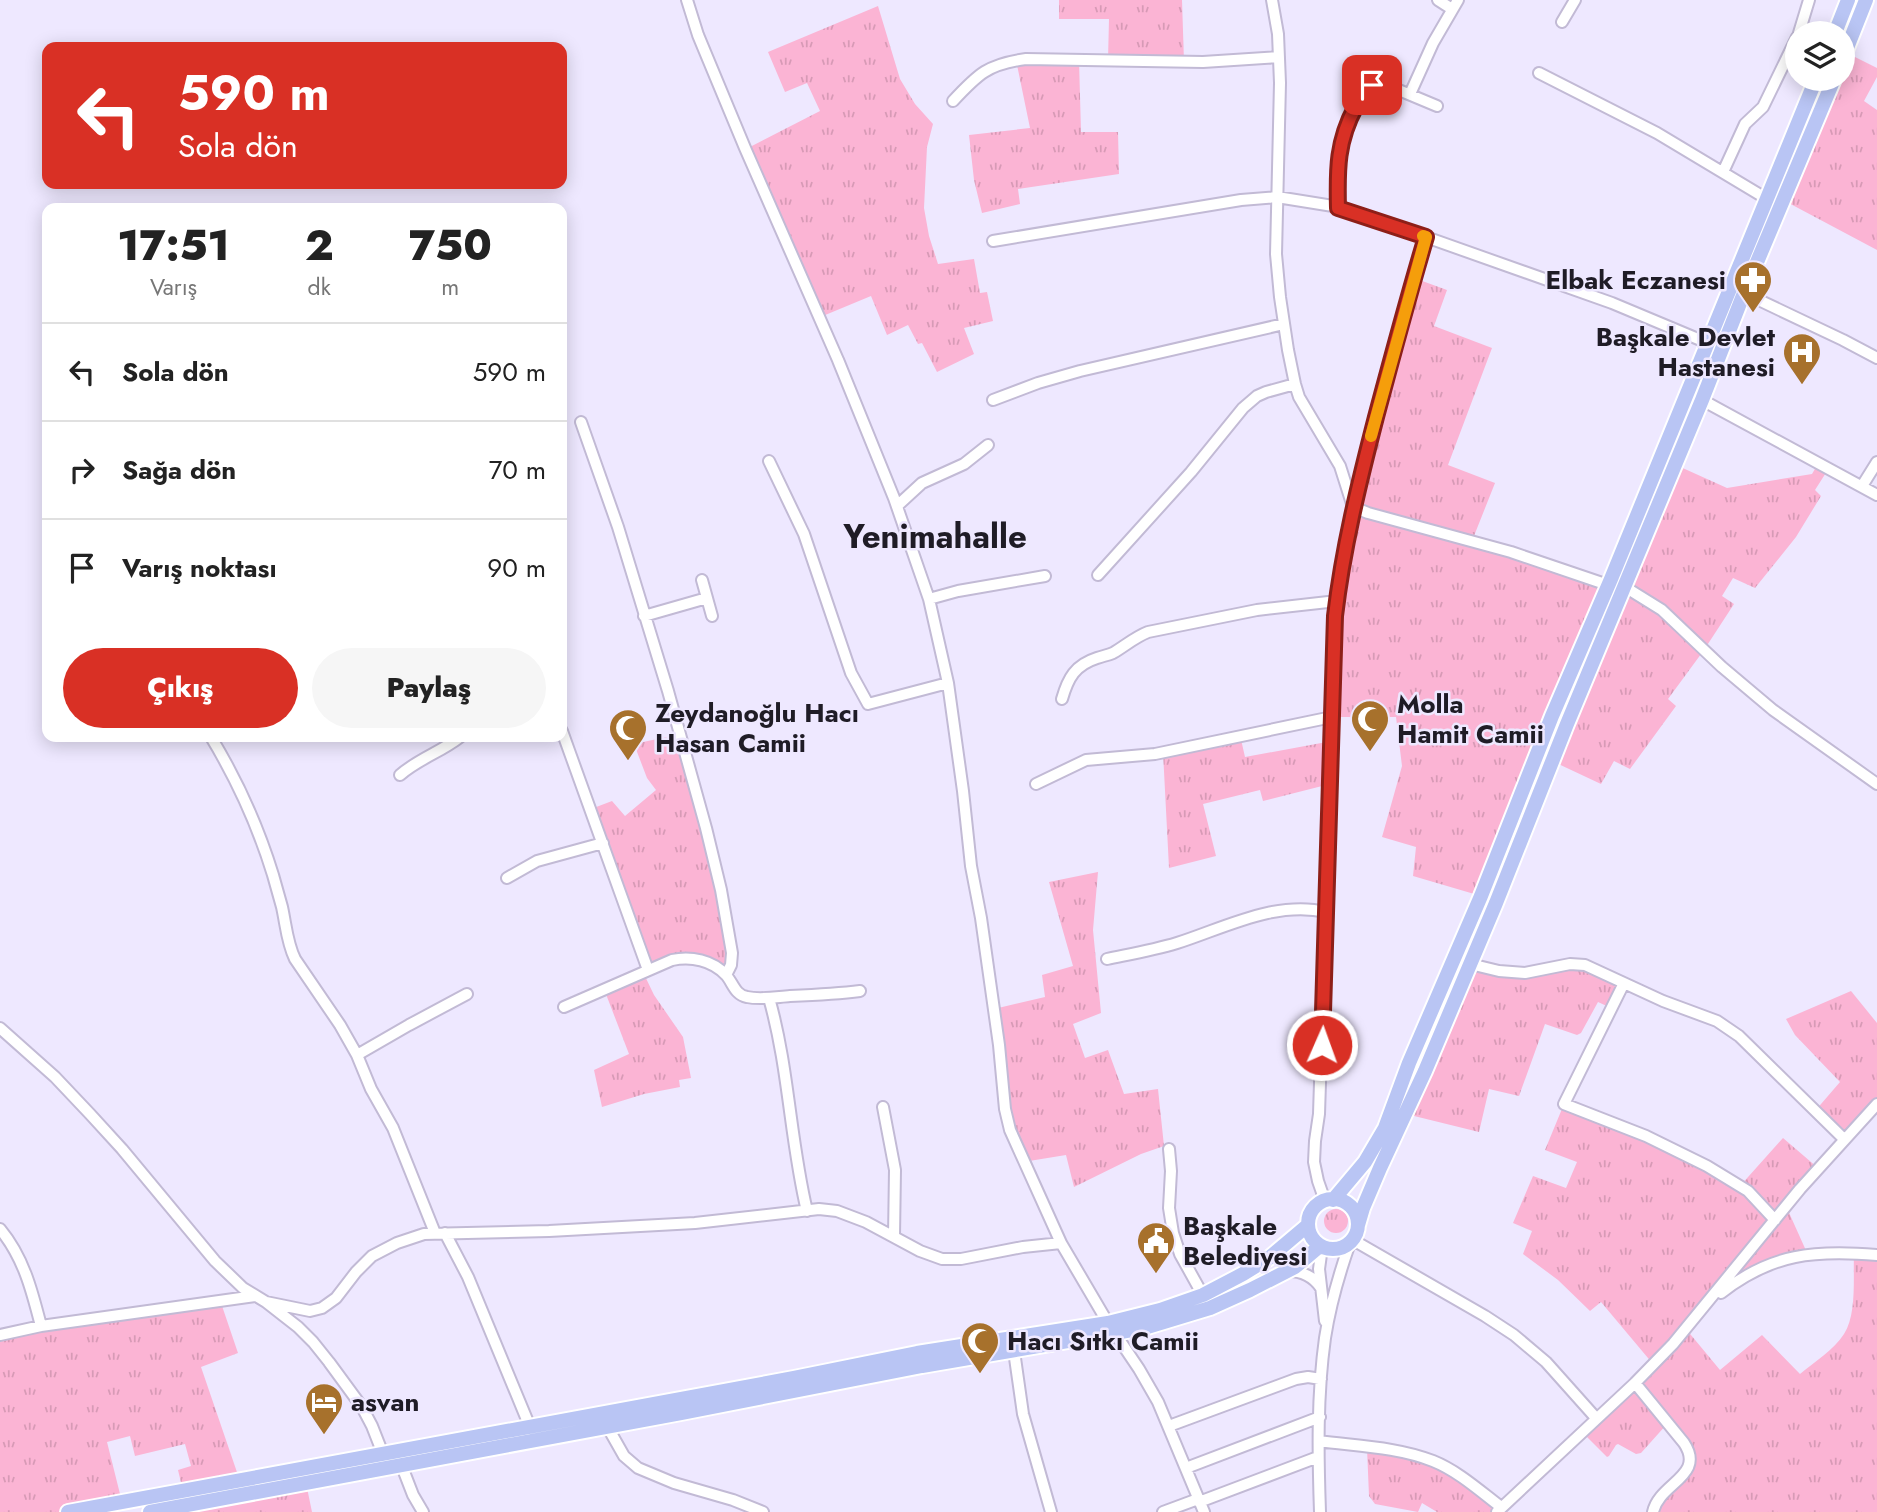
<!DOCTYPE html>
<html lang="tr">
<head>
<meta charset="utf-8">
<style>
  :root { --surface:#fff; --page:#f6f6f6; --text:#222; --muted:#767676; --line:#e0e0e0; --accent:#d93025 }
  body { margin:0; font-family:Jost,sans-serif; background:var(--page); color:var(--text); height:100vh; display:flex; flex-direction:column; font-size:26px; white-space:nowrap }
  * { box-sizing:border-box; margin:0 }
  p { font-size:23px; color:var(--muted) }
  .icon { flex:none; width:38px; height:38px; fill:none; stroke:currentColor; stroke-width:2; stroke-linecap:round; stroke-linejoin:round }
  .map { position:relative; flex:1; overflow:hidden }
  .details { position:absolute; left:42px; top:203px; width:525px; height:539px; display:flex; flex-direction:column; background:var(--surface); border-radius:14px; box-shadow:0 4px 18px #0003 }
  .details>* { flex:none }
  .top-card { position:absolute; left:42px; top:42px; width:525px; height:147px; border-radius:14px; box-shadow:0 4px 18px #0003; background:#d93025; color:#fff; overflow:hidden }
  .tools { position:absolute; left:1785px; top:21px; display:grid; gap:14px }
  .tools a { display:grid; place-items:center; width:70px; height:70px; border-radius:50%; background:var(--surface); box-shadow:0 4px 18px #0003; font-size:35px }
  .pin { position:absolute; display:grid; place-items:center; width:60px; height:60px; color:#fff; margin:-30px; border-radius:14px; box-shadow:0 4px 10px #0006 }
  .me { position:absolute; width:77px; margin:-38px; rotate:2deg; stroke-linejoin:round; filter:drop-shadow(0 0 5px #0008) }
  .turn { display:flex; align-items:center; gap:24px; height:147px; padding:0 21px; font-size:32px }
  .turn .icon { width:91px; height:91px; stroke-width:2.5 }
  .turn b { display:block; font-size:49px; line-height:60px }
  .eta { display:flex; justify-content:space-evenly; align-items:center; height:119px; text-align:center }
  .eta b { font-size:42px; font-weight:800; line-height:49px }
  .primary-button { display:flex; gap:14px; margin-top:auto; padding:14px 21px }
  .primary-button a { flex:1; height:80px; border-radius:42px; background:var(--accent); color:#fff; font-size:28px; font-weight:800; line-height:80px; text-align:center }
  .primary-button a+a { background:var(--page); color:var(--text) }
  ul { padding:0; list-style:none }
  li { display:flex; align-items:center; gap:21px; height:98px; padding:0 21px; border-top:2px solid var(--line) }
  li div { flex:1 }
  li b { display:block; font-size:26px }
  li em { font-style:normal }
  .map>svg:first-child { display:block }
</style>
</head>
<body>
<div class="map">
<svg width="1877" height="1512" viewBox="0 0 1877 1512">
  <defs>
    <pattern id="grass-tufts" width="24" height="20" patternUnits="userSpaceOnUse" patternTransform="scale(1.75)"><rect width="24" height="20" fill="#fbb4d4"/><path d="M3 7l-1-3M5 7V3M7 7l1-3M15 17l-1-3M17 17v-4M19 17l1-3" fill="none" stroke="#d79ab6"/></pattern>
  </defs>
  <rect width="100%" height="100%" fill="#eee8ff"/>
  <path fill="url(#grass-tufts)" d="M 1059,0 L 1182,0 L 1184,62 L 1108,60 L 1109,19 L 1059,19 Z
    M 878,6 L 900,79 L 915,104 L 933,124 L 927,147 L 924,208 L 929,236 L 938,264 L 974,259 L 980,293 L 987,292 L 993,321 L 964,328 L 974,354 L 937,372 L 922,343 L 918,344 L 908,325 L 887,335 L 871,296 L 818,318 L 746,149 L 820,111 L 807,83 L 785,92 L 768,52 Z
    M 1845,52 L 1877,68 L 1877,77 L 1864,101 L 1877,110 L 1877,250 L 1783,200 L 1834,79 L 1843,79 L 1843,58 Z
    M 1016,60 L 1079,60 L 1081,132 L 1118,132 L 1119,174 L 1018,189 L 1020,204 L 982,213 L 974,180 L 969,135 L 1030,128 Z
    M 1414,278 L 1447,290 L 1434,326 L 1492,348 L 1448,465 L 1495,483 L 1472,541 L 1608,585 L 1481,896 L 1413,876 L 1416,847 L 1382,837 L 1402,766 L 1396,717 L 1332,717 L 1341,570 Z
    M 1819,462 L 1829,468 L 1815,490 L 1821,496 L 1796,537 L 1755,588 L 1733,578 L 1722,596 L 1734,604 L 1704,650 L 1668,699 L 1676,706 L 1630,769 L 1614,761 L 1601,784 L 1552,761 L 1676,465 L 1727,488 L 1812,474 Z
    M 680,734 L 721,890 L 729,970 L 694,958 L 648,970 L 591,809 L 612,801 L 625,816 L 656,790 L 647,778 L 634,744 Z
    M 1240,735 L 1245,757 L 1332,741 L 1330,784 L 1263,801 L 1260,790 L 1203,804 L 1216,856 L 1169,868 L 1163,752 Z
    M 1098,872 L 1093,930 L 1101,1013 L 1073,1024 L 1085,1058 L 1108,1050 L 1124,1094 L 1158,1089 L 1164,1146 L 1141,1154 L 1074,1187 L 1066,1155 L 1023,1162 L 1010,1130 L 994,1009 L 1045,997 L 1042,975 L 1073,966 L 1049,882 Z
    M 1470,964 L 1499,971 L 1570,964 L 1624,983 L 1611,1008 L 1598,1002 L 1581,1033 L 1577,1035 L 1545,1024 L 1519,1096 L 1489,1089 L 1479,1132 L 1406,1114 Z
    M 643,972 L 654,995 L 683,1037 L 691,1078 L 679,1080 L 680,1087 L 644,1094 L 602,1107 L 594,1070 L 629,1054 L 604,989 Z
    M 1851,991 L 1877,1023 L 1877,1104 L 1844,1139 L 1815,1111 L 1840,1082 L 1795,1035 L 1786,1019 Z
    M 1564,1104 L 1615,1123 L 1740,1186 L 1783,1138 L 1818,1168 L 1786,1206 L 1808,1255 L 1779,1260 L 1708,1304 L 1686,1329 L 1720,1370 L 1762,1335 L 1800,1374 C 1814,1362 1834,1350 1844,1334 C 1857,1314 1853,1276 1854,1253 L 1877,1255 L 1877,1512 L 1653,1512 L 1691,1460 L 1667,1424 L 1641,1453 L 1636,1454 L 1618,1444 L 1616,1445 L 1609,1456 L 1607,1457 L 1582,1432 L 1653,1364 L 1601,1302 L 1590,1311 L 1558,1280 L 1523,1254 L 1532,1231 L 1513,1223 L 1533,1176 L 1566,1188 L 1577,1162 L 1545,1150 Z
    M1324 1221a12 12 0 1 1 24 0a12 12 0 1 1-24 0Z
    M 220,1300 L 238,1353 L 201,1367 L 240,1481 L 183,1491 L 178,1470 L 191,1466 L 185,1444 L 135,1456 L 130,1436 L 107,1442 L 122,1502 L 68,1512 L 0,1512 L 0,1335 Z
    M 1367,1448 L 1432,1461 L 1501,1507 L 1497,1512 L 1437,1512 L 1422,1503 L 1418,1512 L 1375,1504 L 1369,1496 Z
    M 306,1483 L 312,1512 L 190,1512 L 188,1505 Z"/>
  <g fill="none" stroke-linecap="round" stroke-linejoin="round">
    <defs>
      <path id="minor" d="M 687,0 L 698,35 L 745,148 L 838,360 L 894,498 L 929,599 L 948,683 L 963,791 L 971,866 L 981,918 L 999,1045 L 1005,1109 L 1010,1130 L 1061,1243 L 1108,1323 L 1139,1369 L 1158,1402 L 1204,1512
        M 1272,0 L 1278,34 L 1280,83 L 1276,254 L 1280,297 L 1288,350 L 1295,384 L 1299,397 L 1340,466 L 1353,507 L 1368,513 L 1511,552 L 1608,585
        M 1438,0 L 1452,9
        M 1562,22 L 1575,0
        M 1799,33 L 1809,0
        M 1539,73 L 1657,133 L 1767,199
        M 1410,94 L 1433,43 L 1458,0
        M 953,101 C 978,74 988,64 1026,59 L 1203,62 L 1279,57
        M 1723,172 L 1745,124 L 1763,107 L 1797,37
        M 1338,208 C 1337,163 1336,142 1358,102 C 1364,92 1370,82 1382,83 L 1437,106
        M 993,241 L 1241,200 L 1277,197 L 1333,206 L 1361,214 L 1612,303 L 1722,349
        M 1744,293 L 1843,340 L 1877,358
        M 993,400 L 1038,383 L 1080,371 L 1284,324
        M 1702,400 L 1877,495
        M 581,422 L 618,527 L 668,691 L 706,828 L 721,890 L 732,953 L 731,965 L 726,975
        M 769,461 L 804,534 L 851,673 L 868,704 L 948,683
        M 1862,486 L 1877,462
        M 897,506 L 922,483 L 964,464 L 988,445
        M 1098,575 L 1191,472 L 1243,408 L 1257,396 L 1266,392 L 1295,384
        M 702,580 L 712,616
        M 1625,587 L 1662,610 L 1722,667 L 1773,710 L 1877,784
        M 929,599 L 958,591 L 1045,576
        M 644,616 L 707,598
        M 1062,699 C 1068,678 1075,665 1097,658 C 1103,656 1108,655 1113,653 C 1125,646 1135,637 1148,632 L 1257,610 L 1337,601
        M 562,731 L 648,970
        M 211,737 C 237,780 258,826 273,875 C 276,886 279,896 282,907 C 286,925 287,943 295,959 L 340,1025 L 357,1055 L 371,1089 L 393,1128 L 435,1233
        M 400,775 C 418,759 441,752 460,737
        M 1036,784 L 1086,760 L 1155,754 L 1332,717
        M 507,878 L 537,861 L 603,843
        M 1107,959 C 1131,954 1154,950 1177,943 C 1224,928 1276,900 1326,912
        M 1470,964 L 1499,971 L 1525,973 L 1570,964 L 1585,965 L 1663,1001 L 1717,1021 L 1739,1036 L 1844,1139
        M 1624,983 L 1564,1104 L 1646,1136 L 1707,1166 L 1748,1191 L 1775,1220
        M 769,998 C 789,1068 790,1141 807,1211
        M 564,1007 L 672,960 C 691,956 712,960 726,975 C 733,983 735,995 747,997 C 761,1000 776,997 790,996 C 814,995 837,994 860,991
        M 0,1028 L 55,1077 L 90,1114 L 122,1149 L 215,1261 L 243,1288 L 266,1302 L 298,1327 L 313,1342 L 329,1362 L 362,1407 L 372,1426 L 383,1454
        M 357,1055 L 409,1025 L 467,994
        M 883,1107 L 895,1170 L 894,1236
        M 1169,1149 L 1171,1171 L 1169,1208 L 1173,1233 L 1180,1254 L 1210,1308
        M 1325,1201 L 1318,1181 L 1314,1162 L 1315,1141 L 1319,1114 L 1335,616 C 1343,552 1357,490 1373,428 C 1390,364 1407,300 1426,237
        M 0,1229 C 24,1258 32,1291 41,1326
        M 445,1233 L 468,1277 L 530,1427
        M 1353,1240 L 1485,1316 L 1514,1335 L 1546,1362 L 1596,1418
        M 1322,1247 L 1319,1269 L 1325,1321
        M 1288,1271 C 1301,1271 1313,1276 1321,1288
        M 1721,1293 C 1772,1253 1815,1250 1877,1255
        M 266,1302 L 310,1311 L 322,1308 L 336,1298 L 356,1272 L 372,1256 L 397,1243 L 424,1234 L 549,1231 L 695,1223 L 819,1209 L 837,1211 L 866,1222 L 920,1251 L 942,1259 L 961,1259 L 1023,1247 L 1061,1243
        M 0,1335 L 41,1326 L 255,1296
        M 1014,1351 L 1023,1414 L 1051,1512
        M 1635,1383 L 1684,1443 C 1706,1476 1659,1483 1653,1512
        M 607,1426 L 624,1456 L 638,1468 L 674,1483 L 733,1500 L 763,1512
        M 1169,1426 L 1296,1379 L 1308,1377 L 1321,1379
        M 1319,1441 C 1356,1446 1398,1447 1433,1461 C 1458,1471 1480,1491 1501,1507
        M 401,1464 L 413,1495 L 423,1512
        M 1186,1468 L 1320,1417
        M 1199,1502 L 1318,1457
        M 1163,1512 L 1198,1499
        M 1320,1512 C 1318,1454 1317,1395 1325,1338 C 1330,1306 1339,1274 1350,1243
        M 1497,1512 L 1635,1383 L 1673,1344 L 1800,1189 L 1877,1104"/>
      <path id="major" d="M 1835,33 L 1848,0
        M 1843,58 L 1866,0
        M1308 1224a25 25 0 1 1 50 0a25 25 0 1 1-50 0Z
        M 1333,1200 L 1365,1162 L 1385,1128 L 1409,1063 L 1481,896 L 1552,716 L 1611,579 L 1816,79
        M 1358,1225 L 1363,1208 L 1380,1168 L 1425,1071 L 1496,903 L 1567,724 L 1702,400 L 1744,293 L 1834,79
        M 68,1512 L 794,1378 L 917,1353 L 1108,1323 L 1160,1310 L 1203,1295 L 1243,1274 L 1269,1258 L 1308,1225
        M 150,1512 L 681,1413 L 922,1366 L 1144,1328 L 1210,1308 L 1250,1290 L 1295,1267 L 1320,1246"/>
    </defs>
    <use href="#minor" stroke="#c2bad5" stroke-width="14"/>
    <use href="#major" stroke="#fff" stroke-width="18"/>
    <use href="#minor" stroke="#fff" stroke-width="10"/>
    <use href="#major" stroke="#b9c5f4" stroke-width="14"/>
  </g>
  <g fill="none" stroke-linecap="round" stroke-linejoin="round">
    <defs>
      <path id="route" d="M 1322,1045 L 1335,616 C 1343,548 1359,483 1376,417 C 1392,357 1408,297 1426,237 L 1338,208 C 1337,169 1337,141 1356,106 C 1360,98 1365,91 1372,85"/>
    </defs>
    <use href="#route" stroke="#8d1f18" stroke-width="18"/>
    <use href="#route" stroke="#d93025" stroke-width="12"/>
    <path stroke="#f59e0b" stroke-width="12" d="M 1371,436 L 1426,237 L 1423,236"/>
  </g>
  <defs>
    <symbol id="pharmacy-pin" viewBox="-11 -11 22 30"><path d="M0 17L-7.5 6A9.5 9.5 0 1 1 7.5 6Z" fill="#a7712c" stroke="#eee8ff"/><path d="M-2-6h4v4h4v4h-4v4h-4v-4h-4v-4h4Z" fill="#fff"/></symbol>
    <symbol id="hospital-pin" viewBox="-11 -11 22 30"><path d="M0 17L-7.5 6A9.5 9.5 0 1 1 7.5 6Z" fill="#a7712c" stroke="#eee8ff"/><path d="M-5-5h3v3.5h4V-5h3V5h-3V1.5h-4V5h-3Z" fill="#fff"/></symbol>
    <symbol id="mosque-pin" viewBox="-11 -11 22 30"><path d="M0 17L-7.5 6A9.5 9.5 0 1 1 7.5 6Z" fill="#a7712c" stroke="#eee8ff"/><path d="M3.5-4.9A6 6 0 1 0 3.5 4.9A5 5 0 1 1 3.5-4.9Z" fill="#fff"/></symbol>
    <symbol id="civic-pin" viewBox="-11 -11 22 30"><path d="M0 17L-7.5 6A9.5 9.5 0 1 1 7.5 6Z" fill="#a7712c" stroke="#eee8ff"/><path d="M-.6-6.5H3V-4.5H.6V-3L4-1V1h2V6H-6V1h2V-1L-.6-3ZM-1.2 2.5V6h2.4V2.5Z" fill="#fff"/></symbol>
    <symbol id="hotel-pin" viewBox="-11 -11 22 30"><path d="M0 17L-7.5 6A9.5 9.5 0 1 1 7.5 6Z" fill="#a7712c" stroke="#eee8ff"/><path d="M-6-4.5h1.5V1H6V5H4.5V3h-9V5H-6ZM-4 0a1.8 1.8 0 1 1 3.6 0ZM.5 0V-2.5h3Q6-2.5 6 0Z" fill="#fff"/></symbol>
  </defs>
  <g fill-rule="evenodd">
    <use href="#pharmacy-pin" x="1731" y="258" width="44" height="60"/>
    <use href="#hospital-pin" x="1780" y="330" width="44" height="60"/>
    <use href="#mosque-pin" x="1348" y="697" width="44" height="60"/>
    <use href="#mosque-pin" x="606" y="706" width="44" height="60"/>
    <use href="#civic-pin" x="1134" y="1219" width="44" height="60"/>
    <use href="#mosque-pin" x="958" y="1319" width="44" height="60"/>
    <use href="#hotel-pin" x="302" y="1380" width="44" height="60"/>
  </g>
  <g text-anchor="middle" stroke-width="5" stroke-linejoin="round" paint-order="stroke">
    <g font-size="26" font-weight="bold" fill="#1f1c26" stroke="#eee8ff" text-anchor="start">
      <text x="1726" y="289" text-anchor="end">Elbak Eczanesi</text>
      <text x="1775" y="346" text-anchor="end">Başkale Devlet<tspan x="1775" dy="30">Hastanesi</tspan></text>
      <text x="1397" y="713">Molla<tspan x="1397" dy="30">Hamit Camii</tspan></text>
      <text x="655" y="722">Zeydanoğlu Hacı<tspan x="655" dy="30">Hasan Camii</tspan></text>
      <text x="1183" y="1235">Başkale<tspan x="1183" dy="30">Belediyesi</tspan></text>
      <text x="1007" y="1350">Hacı Sıtkı Camii</text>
      <text x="351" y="1411">asvan</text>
    </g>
    <g font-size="33" font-weight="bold" fill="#1f1c26" stroke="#eee8ff">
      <text x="935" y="548">Yenimahalle</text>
    </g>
  </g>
</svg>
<div class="tools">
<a><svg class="icon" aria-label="layers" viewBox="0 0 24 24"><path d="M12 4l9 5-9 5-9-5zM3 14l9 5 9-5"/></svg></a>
</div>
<div class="pin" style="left:1372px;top:85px;background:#d93025"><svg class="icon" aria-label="arrive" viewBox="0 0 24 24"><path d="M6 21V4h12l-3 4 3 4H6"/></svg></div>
<svg class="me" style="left:1322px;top:1045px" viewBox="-20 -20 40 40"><circle r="17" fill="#d93025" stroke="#fff" stroke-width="3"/><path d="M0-11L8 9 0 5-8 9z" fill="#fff"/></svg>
<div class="top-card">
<div class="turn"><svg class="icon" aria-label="left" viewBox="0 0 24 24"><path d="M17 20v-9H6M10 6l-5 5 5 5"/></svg><div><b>590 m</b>Sola dön</div></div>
</div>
<section class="details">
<div class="eta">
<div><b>17:51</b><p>Varış</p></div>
<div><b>2</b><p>dk</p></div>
<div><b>750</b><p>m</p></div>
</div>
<ul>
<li><svg class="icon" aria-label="left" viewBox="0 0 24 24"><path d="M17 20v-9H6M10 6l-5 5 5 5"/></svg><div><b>Sola dön</b></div><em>590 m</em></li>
<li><svg class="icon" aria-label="right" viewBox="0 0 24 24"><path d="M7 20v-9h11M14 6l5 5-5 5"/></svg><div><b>Sağa dön</b></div><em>70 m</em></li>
<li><svg class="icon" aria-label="arrive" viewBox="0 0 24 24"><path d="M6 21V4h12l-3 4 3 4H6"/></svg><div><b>Varış noktası</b></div><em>90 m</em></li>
</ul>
<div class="primary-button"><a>Çıkış</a><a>Paylaş</a></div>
</section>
</div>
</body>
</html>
